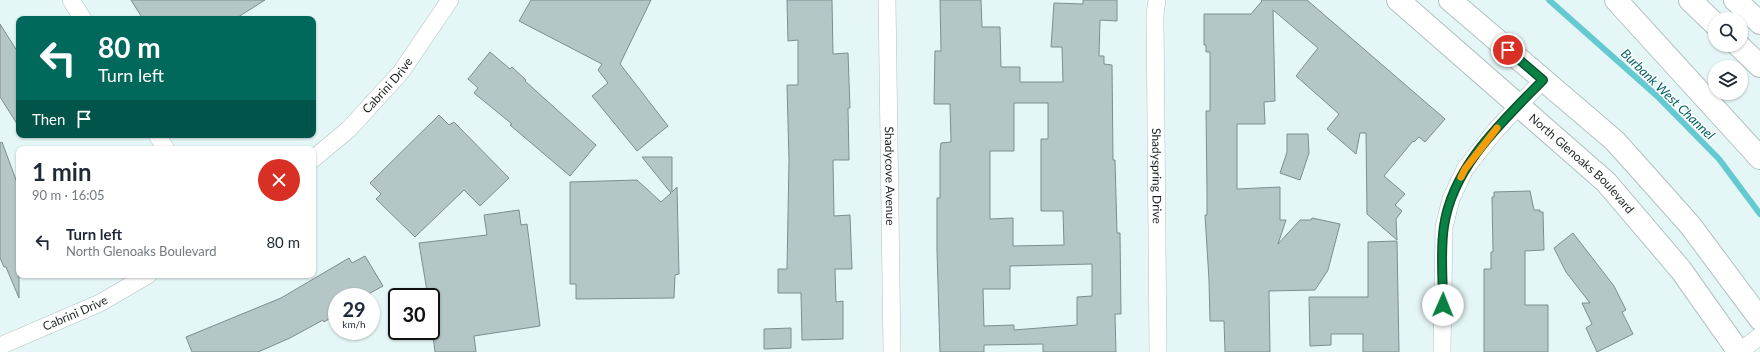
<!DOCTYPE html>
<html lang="en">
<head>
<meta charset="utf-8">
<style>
  :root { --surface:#fff; --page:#f6f6f7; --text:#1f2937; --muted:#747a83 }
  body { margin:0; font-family:Lato,sans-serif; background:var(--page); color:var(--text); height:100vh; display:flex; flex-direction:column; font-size:15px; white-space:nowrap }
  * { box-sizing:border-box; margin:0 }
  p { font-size:13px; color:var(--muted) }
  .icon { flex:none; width:22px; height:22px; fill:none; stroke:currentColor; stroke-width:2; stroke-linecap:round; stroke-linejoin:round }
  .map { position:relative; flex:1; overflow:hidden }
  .details { position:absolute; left:16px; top:146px; width:300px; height:132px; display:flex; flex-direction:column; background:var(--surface); border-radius:8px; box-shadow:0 1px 3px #0004 }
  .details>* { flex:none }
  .banner { position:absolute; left:16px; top:16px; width:300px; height:122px; border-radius:8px; box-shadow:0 1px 3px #0004; background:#00695c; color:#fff; overflow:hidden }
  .buttons { position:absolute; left:1708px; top:12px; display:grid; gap:8px }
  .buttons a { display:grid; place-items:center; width:40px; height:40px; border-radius:50%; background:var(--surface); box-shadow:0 1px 3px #0004; font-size:20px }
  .speed { position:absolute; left:328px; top:288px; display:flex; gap:8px; font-size:20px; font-weight:700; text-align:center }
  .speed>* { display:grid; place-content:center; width:52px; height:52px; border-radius:50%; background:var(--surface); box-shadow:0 1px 3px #0004; line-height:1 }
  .speed small { font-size:10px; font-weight:400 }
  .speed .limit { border:2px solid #111; border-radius:6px; background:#fff; color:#111 }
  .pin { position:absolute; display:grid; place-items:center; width:34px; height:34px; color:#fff; margin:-17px; border:2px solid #fff; border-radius:50%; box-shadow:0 1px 4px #0007 }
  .me { position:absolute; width:44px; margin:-22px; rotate:1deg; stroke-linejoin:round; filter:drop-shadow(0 0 3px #0008) }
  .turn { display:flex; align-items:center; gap:14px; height:84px; padding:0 16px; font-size:18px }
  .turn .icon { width:52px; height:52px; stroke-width:2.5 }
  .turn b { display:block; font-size:28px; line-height:34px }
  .then { display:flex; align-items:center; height:38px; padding:0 16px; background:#0003; gap:8px; font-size:15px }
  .round { display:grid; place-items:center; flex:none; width:42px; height:42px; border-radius:21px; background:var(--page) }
  .headline { display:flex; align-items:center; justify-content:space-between; height:68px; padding:0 16px }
  h1 { font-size:24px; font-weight:700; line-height:30px }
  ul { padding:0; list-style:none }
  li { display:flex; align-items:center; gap:12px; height:56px; padding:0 16px }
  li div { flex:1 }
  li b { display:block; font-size:15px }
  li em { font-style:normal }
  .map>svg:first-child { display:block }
</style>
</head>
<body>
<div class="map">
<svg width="1760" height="352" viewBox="0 0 1760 352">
  <rect width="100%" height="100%" fill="#e5f6f7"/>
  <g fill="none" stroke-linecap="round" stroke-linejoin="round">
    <path stroke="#64c9d0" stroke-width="6" d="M 1549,0 L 1657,96 L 1719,159 L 1760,214"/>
  </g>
  <path fill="#b5c6c7" stroke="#7e8e8f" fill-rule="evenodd" d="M 131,0 L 265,0 L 235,19 L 143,19 Z
    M 531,0 L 651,0 L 620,64 L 668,126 L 637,151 L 592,96 L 608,83 L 598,70 L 602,64 L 519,21 Z
    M 787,0 L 832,0 L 833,54 L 848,53 L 850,108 L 848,108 L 849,160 L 833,160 L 834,216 L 850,215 L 852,269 L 835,269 L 836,302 L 843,301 L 843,339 L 802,340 L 801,293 L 778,293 L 778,269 L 787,269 L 789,160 L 787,85 L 798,85 L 798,40 L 788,41 Z
    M 940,0 L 981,0 L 982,27 L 1000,27 L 1001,67 L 1020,67 L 1020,82 L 1063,82 L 1062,47 L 1051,47 L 1054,3 L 1083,4 L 1083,0 L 1117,0 L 1117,21 L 1100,20 L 1099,56 L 1104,56 L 1104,64 L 1112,65 L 1113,160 L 1115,160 L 1117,233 L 1120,233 L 1121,314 L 1115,314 L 1116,352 L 1043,352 L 1043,344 L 984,345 L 984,352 L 940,352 L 937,250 L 937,198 L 940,198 L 940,151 L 941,143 L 951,142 L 950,104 L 934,104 L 935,51 L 941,51 ZM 1014,103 L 1048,103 L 1048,139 L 1041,139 L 1041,211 L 1063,211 L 1064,245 L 1013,246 L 1013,218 L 990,219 L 990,151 L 1014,151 ZM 1092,264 L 1092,296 L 1077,297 L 1077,325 L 1014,330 L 1014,325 L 984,326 L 983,289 L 1010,289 L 1010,266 Z
    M 1261,0 L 1307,0 L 1445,119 L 1425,142 L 1419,137 L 1414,142 L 1413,141 L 1384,176 L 1405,194 L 1395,205 L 1402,211 L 1396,219 L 1397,240 L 1367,214 L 1366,133 L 1360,133 L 1356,154 L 1327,129 L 1339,114 L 1296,76 L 1318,48 L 1273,10 L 1275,101 L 1264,102 L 1265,124 L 1237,124 L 1237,189 L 1280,187 L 1280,220 L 1286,220 L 1278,244 L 1300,220 L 1311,220 L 1312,218 L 1340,224 L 1328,270 L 1315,290 L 1269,291 L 1270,352 L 1225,352 L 1224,321 L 1210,321 L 1209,280 L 1205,215 L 1207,215 L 1207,192 L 1206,111 L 1210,111 L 1210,52 L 1206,52 L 1206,45 L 1204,45 L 1204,14 L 1251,14 L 1262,1 Z
    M 0,24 L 19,54 L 19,127 L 0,97 Z
    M 490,52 L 510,69 L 512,67 L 526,80 L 525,81 L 596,145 L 570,176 L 510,125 L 512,124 L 474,93 L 478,88 L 468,79 Z
    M 439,115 L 449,125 L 454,122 L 509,178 L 480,206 L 464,190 L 415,237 L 376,199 L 381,194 L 370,183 Z
    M 1287,134 L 1308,134 L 1309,153 L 1300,180 L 1280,173 L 1287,152 Z
    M 2,142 L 19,188 L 19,298 L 6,267 L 4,267 L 0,258 L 0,143 Z
    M 642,157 L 672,157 L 672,192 L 677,187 L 679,274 L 675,275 L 674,298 L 576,299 L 576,284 L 570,284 L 570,182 L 637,180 L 661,202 L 671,193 Z
    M 1530,191 L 1534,210 L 1540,210 L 1540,212 L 1543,212 L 1544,250 L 1525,251 L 1525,305 L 1548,305 L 1548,352 L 1484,352 L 1484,269 L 1491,269 L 1491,252 L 1493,252 L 1492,197 L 1494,197 L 1494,192 Z
    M 519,210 L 521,225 L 527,224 L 540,326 L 474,336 L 476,352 L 435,352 L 431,320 L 431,297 L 428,297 L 419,243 L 487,235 L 484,215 Z
    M 1573,233 L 1614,286 L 1626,310 L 1622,312 L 1633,334 L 1597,352 L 1586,328 L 1592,324 L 1582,303 L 1590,303 L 1566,272 L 1554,248 Z
    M 1397,241 L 1399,352 L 1363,352 L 1363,334 L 1331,334 L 1331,345 L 1310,346 L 1309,297 L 1368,297 L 1368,242 Z
    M 365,256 L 383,286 L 363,297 L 337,297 L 337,314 L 324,322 L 323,320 L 290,338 L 258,352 L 192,352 L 186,337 L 281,298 L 349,258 L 352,263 Z
    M 791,328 L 791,348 L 764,349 L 764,329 Z"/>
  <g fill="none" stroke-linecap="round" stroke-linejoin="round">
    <defs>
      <g id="street">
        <path d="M 71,0 L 83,19"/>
        <path id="s1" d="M 887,0 L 892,352"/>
        <path id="s2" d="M 1157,0 L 1155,14 L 1158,352"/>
        <path d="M 157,135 L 166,149"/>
        <path id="s3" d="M 313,159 L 349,129 L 401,72 L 450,0"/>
        <path id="s4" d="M 0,346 L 100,303 L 148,275"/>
        <path d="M 1442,352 L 1444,227 L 1451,199 L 1465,169 L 1495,131 L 1543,80"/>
        <path d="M 1739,352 L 1760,336"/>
      </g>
      <g id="secondary">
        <path id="s5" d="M 1398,0 L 1606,182 L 1681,270 L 1739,352"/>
        <path d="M 1450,0 L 1615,141 L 1690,225 L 1760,319"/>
      </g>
      <path id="highway" d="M 1616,0 L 1760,158
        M 1690,0 L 1715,24
        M 1735,0 L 1760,23
        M 1738,45 L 1760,66"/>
    </defs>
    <use href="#street" stroke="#b1c1c2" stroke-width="18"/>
    <use href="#secondary" stroke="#b1c1c2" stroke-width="24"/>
    <use href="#highway" stroke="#b1c1c2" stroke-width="24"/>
    <use href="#street" stroke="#fff" stroke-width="17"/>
    <use href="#secondary" stroke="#fff" stroke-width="22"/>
    <use href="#highway" stroke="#fff" stroke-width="22"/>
  </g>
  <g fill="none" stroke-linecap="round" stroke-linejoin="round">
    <defs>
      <path id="route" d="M 1443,305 C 1443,279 1440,251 1444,226 C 1453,166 1502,122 1543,80 L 1508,50"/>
    </defs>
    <use href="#route" stroke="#07532c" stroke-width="10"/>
    <use href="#route" stroke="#0b8043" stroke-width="7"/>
    <path stroke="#f59e0b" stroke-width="7" d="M 1461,177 L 1465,169 L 1497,128"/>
  </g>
  <g text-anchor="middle" stroke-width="3" stroke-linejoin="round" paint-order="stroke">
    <g font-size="12" fill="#1d2324" stroke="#fff">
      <text dy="4" stroke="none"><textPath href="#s3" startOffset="105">Cabrini Drive</textPath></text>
      <text dy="4" stroke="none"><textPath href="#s5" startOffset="246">North Glenoaks Boulevard</textPath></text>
      <text dy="4" stroke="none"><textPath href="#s1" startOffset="176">Shadycove Avenue</textPath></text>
      <text dy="4" stroke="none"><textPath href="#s2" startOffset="176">Shadyspring Drive</textPath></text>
      <text dy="4" stroke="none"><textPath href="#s4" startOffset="82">Cabrini Drive</textPath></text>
    </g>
    <g font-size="13" font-style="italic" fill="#056166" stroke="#fff">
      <text transform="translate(1668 94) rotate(44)" y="5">Burbank West Channel</text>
    </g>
  </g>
</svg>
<div class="buttons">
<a><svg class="icon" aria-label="search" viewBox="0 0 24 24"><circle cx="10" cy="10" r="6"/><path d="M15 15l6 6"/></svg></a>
<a><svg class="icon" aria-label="layers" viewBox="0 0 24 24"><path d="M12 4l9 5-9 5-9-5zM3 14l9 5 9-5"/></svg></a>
</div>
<div class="speed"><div>29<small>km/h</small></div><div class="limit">30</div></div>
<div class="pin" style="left:1508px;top:50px;background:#d93025"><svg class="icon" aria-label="arrive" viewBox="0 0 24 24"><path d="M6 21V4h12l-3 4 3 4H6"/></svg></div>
<svg class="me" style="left:1443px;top:305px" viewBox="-20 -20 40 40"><circle r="19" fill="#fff"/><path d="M0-13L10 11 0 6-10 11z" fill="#0b8043"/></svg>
<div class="banner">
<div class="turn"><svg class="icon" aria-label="left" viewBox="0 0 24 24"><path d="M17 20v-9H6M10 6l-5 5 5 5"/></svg><div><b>80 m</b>Turn left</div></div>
<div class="then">Then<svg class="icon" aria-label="arrive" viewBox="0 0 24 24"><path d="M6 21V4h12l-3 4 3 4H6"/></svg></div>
</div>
<section class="details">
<div class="headline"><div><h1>1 min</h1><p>90 m · 16:05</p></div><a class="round" style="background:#d93025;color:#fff"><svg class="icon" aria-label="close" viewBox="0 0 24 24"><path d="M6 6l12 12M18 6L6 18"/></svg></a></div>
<ul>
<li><svg class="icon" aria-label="left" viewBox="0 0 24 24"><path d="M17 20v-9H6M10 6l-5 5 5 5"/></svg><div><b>Turn left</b><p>North Glenoaks Boulevard</p></div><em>80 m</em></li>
</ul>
</section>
</div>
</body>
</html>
